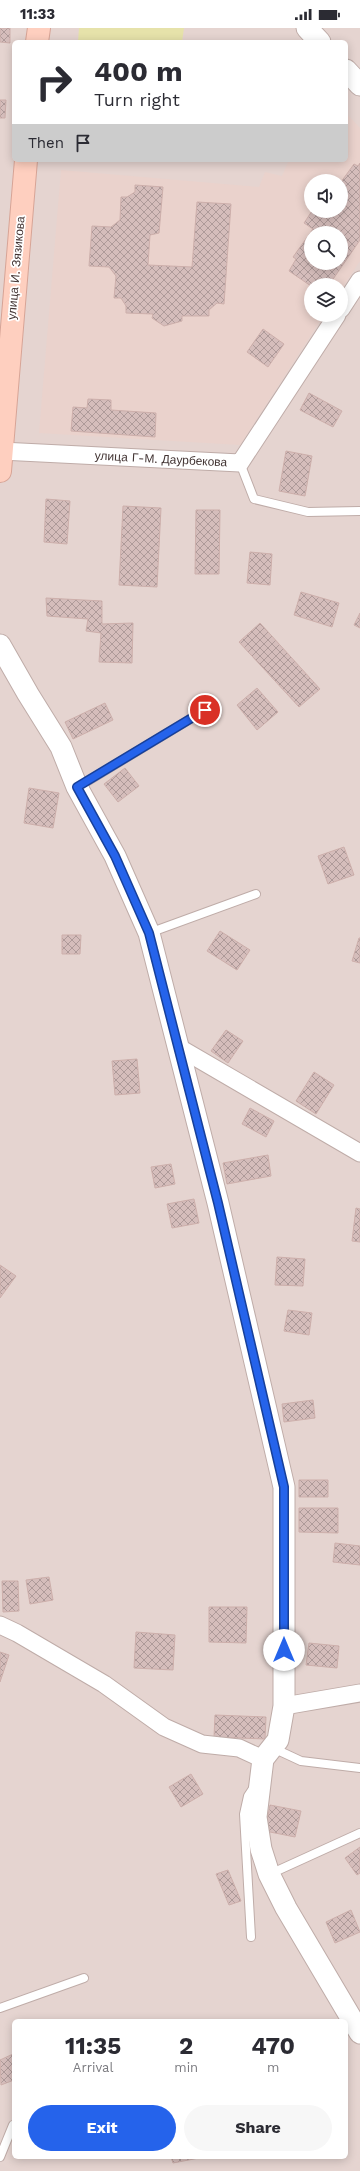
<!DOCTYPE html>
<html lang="en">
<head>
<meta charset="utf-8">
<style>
  :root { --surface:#fff; --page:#f7f7f7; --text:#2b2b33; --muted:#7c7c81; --accent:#2563eb }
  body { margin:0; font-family:"Work Sans",sans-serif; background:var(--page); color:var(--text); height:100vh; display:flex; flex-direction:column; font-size:15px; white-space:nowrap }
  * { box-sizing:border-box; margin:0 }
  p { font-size:13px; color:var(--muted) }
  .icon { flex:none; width:22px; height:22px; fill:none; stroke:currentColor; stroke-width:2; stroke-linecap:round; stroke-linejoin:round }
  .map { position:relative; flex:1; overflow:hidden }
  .panel { position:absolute; left:12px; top:1991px; width:336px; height:140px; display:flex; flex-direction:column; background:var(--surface); border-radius:6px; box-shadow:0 2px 10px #0003 }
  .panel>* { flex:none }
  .guide { position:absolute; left:12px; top:12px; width:336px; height:122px; border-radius:6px; box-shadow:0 2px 10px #0003; background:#fff; color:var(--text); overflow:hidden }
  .tools { position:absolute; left:304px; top:146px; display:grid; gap:8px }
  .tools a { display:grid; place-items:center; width:44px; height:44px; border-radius:50%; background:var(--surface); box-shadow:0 2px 10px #0003; font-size:20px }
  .pin { position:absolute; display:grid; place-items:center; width:34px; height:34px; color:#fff; margin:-17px; border:2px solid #fff; border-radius:50%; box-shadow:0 1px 4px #0007 }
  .me { position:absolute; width:44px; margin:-22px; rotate:0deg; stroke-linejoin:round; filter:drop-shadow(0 0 3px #0008) }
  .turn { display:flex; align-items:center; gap:14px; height:84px; padding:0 16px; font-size:18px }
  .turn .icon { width:52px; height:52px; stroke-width:2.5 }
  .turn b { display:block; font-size:28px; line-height:34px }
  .then { display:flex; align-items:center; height:38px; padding:0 16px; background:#0003; gap:8px; font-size:15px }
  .eta { display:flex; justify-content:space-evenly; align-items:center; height:68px; text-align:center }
  .eta b { font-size:24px; font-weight:700; line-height:28px }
  .action { display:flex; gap:8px; margin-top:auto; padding:8px 16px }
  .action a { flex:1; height:46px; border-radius:24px; background:var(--accent); color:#fff; font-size:16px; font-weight:700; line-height:46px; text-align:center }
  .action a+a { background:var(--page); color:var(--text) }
  .status { display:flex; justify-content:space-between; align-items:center; height:28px; padding:0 20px; background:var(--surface); direction:ltr }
  .status svg { height:11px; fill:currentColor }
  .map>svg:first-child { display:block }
</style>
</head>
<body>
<div class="status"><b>11:33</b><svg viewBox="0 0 49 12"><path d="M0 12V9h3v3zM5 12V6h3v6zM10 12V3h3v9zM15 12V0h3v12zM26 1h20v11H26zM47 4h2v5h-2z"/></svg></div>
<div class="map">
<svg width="360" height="2143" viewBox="0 0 360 2143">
  <defs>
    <pattern id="building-cross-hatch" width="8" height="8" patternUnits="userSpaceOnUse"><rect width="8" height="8" fill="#d5bdbb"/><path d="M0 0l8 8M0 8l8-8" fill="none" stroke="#ae9a99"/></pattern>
  </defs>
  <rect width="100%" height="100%" fill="#f1e5e2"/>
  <path fill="#e5d4d0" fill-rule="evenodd" d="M 0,0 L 360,0 L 360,2143 L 0,2143 ZM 14,14 L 346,14 L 346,132 L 14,132 ZM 311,153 L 341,153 L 341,183 L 311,183 ZM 311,205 L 341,205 L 341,235 L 311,235 ZM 311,257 L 341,257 L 341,287 L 311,287 ZM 14,1993 L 346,1993 L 346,2129 L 14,2129 Z"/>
  <path fill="#ead2cc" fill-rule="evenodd" d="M 346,85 L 360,100 L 360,233 L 341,262 L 341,257 L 311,257 L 311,287 L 324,287 L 240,417 L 39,405 L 61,142 L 259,159 L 265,144 L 282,148 L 289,132 L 346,132 ZM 311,153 L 341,153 L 341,183 L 311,183 ZM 311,205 L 341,205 L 341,235 L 311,235 Z"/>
  <path fill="#e6e2aa" d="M 79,0 L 184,0 L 182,14 L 78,14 Z"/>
  <path fill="url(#building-cross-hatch)" stroke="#cdafab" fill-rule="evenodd" d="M 0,0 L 10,0 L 10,15 L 0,14 Z
    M 0,72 L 6,72 L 5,90 L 0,90 Z
    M 360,135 L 360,212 L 329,257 L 311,258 L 289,243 L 296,231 L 293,229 L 313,201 L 304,195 L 312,183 L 341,183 L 341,154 L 354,136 L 358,138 ZM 311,205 L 341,205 L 341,235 L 311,235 Z
    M 135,157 L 163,159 L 159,205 L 150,207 L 148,237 L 192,239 L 197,174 L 231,176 L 224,276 L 217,275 L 209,282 L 209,288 L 182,288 L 182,293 L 164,298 L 152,290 L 153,286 L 126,285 L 126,278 L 121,270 L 114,270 L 116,248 L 109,239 L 89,238 L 92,198 L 111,199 L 120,192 L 121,169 L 127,169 L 135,164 Z
    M 263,301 L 284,316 L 268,339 L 247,324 Z
    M 309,365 L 342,383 L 333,399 L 300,382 Z
    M 88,371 L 111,372 L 111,382 L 156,385 L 155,409 L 71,403 L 73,379 L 87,380 Z
    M 286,423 L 312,428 L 305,468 L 279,463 Z
    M 46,471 L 70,473 L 67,516 L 44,514 Z
    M 123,478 L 161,480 L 157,559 L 119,557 Z
    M 196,482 L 220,482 L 219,546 L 195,546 Z
    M 250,524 L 272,526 L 270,557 L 247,555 Z
    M 301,564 L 339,575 L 332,599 L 294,587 Z
    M 46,570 L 102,573 L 102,596 L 133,595 L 132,635 L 99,634 L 101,605 L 86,603 L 88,591 L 47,588 Z
    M 360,585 L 360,600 L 354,597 Z
    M 260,595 L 320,661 L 299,679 L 239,614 Z
    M 257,660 L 278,684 L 257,702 L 237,677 Z
    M 105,675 L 113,692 L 73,711 L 65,694 Z
    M 125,740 L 139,758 L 118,774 L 104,756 Z
    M 29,760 L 59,765 L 53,800 L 24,795 Z
    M 344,819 L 354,847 L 328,856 L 318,828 Z
    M 220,903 L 250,922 L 237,942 L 207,923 Z
    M 62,907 L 81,907 L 80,926 L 62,926 Z
    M 359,910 L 360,910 L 360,935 L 352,933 Z
    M 226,1002 L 243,1013 L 228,1035 L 211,1023 Z
    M 137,1031 L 140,1065 L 115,1067 L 112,1033 Z
    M 314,1044 L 334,1057 L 316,1086 L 296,1073 Z
    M 250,1080 L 274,1093 L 266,1109 L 242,1096 Z
    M 268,1127 L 271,1148 L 227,1156 L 223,1135 Z
    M 171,1136 L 175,1156 L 155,1160 L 151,1139 Z
    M 194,1171 L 199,1195 L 172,1200 L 167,1176 Z
    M 356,1180 L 360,1181 L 360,1214 L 352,1213 Z
    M 277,1229 L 305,1231 L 303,1258 L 275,1257 Z
    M 0,1237 L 16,1248 L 0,1270 Z
    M 288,1282 L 312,1285 L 309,1307 L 284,1303 Z
    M 313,1372 L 315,1390 L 284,1394 L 282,1376 Z
    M 299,1452 L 328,1452 L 328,1469 L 299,1469 Z
    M 299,1480 L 338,1480 L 338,1505 L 299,1504 Z
    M 335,1515 L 360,1518 L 360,1537 L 333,1534 Z
    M 49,1549 L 53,1572 L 30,1576 L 26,1552 Z
    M 2,1553 L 18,1553 L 19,1583 L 3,1584 Z
    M 209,1579 L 247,1579 L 246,1615 L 209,1614 Z
    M 136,1604 L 175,1607 L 173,1642 L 134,1640 Z
    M 309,1615 L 339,1618 L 337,1640 L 306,1637 Z
    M 0,1624 L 9,1627 L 0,1654 Z
    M 215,1687 L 266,1689 L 265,1711 L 214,1709 Z
    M 191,1746 L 203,1766 L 181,1779 L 169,1759 Z
    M 270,1777 L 301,1783 L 295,1809 L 265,1803 Z
    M 360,1819 L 360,1845 L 357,1847 L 345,1830 Z
    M 228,1842 L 241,1873 L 229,1877 L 216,1846 Z
    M 351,1882 L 360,1904 L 335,1915 L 326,1894 Z
    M 13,2026 L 14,2052 L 1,2057 L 0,2032 Z
    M 171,2129 L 204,2129 L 173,2135 Z"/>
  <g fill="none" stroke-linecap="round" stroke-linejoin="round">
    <defs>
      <path id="service" d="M 240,435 L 254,471 L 308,484 L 360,483
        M 78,759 L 205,682
        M 149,905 L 256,866
        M 273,1720 L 301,1733 L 360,1740
        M 270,1846 L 360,1805
        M 251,1909 L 244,1786 L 248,1768 L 254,1759
        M 0,1980 L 84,1950
        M 0,2129 L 13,2097"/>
      <path id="minor" d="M 341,281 L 360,252
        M 1,423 L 240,435 L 337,287
        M 178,1019 L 360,1125
        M 0,1597 L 17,1605 L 104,1656 L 164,1699 L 202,1716 L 239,1720 L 263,1731
        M 284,1678 L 360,1665"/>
      <path id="tertiary" d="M 307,0 L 320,14
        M 346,42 L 360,57
        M 0,617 L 28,666 L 61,719 L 77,759 L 115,828 L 149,905 L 218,1175 L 284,1459 L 284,1678 L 278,1712 L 263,1731 L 256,1789 L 261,1821 L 269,1846 L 286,1880 L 360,2005"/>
      <path id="secondary" d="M 37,14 L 39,0
        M 0,443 L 26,132"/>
    </defs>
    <use href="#service" stroke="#bfaca8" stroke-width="10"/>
    <use href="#minor" stroke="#bfaca8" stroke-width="19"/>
    <use href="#tertiary" stroke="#bfaca8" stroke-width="23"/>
    <use href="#secondary" stroke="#d7a496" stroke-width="24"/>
    <use href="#service" stroke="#fff" stroke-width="8"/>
    <use href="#minor" stroke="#fff" stroke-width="17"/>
    <use href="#tertiary" stroke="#fff" stroke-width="21"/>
    <use href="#secondary" stroke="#fecfbf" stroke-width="22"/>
  </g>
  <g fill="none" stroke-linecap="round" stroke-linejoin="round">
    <defs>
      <path id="route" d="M 205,682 L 77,759 L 115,828 L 149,905 L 218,1175 L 284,1459 L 284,1622"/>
    </defs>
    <use href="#route" stroke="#184099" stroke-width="10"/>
    <use href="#route" stroke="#2563eb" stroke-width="7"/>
  </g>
  <g text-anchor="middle" stroke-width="3.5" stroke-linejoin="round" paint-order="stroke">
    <g font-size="12" fill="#423433" stroke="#fff">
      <text transform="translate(16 240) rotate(-85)" y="4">улица И. Зязикова</text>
      <text transform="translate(161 431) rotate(3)" y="4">улица Г-М. Даурбекова</text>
    </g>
  </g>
</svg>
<div class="tools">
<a><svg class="icon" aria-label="sound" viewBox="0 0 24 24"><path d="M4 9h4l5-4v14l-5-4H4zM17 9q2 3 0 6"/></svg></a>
<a><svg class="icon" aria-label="search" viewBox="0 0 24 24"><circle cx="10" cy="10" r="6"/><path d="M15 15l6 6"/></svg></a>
<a><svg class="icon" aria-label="layers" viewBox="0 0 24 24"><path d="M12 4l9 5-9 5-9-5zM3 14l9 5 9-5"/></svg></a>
</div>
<div class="pin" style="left:205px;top:682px;background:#d93025"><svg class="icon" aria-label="arrive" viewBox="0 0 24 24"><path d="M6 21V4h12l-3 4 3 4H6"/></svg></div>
<svg class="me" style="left:284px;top:1622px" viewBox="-20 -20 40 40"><circle r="19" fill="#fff"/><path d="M0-13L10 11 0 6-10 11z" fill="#2563eb"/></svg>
<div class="guide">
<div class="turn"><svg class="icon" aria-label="right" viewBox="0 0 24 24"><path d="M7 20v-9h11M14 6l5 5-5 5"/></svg><div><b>400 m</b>Turn right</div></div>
<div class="then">Then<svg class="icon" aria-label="arrive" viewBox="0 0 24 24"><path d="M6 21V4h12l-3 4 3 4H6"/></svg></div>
</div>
<section class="panel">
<div class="eta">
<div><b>11:35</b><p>Arrival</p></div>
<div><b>2</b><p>min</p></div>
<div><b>470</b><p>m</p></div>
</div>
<div class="action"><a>Exit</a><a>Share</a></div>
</section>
</div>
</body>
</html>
